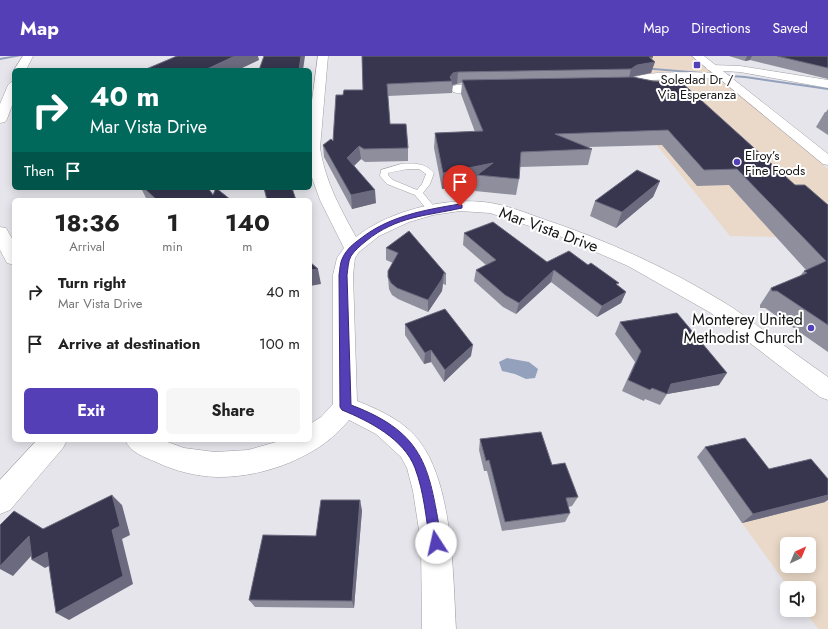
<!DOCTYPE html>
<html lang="en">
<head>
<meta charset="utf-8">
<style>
  :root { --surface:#fff; --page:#f6f6f6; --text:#222; --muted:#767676; --accent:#543fb7 }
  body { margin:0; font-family:Jost,sans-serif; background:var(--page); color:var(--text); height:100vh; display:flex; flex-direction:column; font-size:15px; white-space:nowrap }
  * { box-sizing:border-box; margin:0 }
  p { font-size:13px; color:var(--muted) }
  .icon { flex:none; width:22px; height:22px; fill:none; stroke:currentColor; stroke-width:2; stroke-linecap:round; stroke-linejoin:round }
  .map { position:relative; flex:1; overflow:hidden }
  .side { position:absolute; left:12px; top:142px; width:300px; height:244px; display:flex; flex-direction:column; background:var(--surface); border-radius:6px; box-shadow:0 2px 10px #0003 }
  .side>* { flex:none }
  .banner { position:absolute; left:12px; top:12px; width:300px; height:122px; border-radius:6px; box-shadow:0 2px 10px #0003; background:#00695c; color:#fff; overflow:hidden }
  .needle { width:26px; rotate:44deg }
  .tools { position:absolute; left:780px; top:481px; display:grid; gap:8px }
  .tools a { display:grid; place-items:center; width:36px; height:36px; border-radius:6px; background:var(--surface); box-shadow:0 2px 10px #0003; font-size:20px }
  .pin { position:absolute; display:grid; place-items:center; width:34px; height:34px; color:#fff; margin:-41px -17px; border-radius:50% 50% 50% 0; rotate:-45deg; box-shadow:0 0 4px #0007 }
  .pin .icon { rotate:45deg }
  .me { position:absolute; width:44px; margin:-22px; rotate:350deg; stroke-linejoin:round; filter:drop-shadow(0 0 3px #0008) }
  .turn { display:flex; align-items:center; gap:14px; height:84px; padding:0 12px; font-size:18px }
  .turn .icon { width:52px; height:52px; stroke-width:2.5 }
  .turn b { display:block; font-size:28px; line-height:34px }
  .then { display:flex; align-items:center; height:38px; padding:0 12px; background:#0003; gap:8px; font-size:15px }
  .eta { display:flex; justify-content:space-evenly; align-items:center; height:68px; text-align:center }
  .eta b { font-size:24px; font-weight:700; line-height:28px }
  .cta { display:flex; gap:8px; margin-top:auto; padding:8px 12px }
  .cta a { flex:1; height:46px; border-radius:6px; background:var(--accent); color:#fff; font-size:16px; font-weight:700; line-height:46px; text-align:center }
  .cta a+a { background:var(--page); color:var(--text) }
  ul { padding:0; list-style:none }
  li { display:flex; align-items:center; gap:12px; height:52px; padding:0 12px }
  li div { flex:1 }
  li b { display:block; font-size:15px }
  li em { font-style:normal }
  header { display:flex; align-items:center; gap:24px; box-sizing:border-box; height:56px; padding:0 20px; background:var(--accent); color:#fff }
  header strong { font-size:19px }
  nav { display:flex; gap:22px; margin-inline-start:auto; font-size:14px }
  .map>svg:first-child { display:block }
</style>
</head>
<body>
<header>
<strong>Map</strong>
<nav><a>Map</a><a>Directions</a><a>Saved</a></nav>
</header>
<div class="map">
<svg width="828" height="573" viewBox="0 0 828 573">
  <rect width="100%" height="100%" fill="#e5e5eb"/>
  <path fill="#ead9c8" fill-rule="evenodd" d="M 585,0 L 698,0 L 828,113 L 828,182 L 730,180 Z
    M 828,445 L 828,573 L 818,573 L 804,554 L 809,554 L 809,532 L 789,532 L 742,467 ZM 787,488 L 809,488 L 809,510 L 787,510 Z"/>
  <path fill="#93a1bc" d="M 507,302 L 529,306 L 538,313 L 535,322 L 526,323 L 515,318 L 502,315 L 499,306 Z"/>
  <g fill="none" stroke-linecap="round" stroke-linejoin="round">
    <path fill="#93a1bc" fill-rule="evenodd" d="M 12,0 L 21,0 L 0,4 L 0,2 Z
      M 641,11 L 702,16 L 704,17 L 702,18 L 642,13 Z
      M 717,18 L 745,20 L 828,32 L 828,34 L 745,22 L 718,20 Z"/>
    <defs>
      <path id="lane" d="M 401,108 C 413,107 426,107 434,117 L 430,128 L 423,137 L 437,154 L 435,156 L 429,156 L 415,139 L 387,128 L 380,120 L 381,114 ZM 408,113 L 419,113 L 426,118 L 422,128 L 417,134 L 393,124 L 388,119 L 388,117 Z"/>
      <path id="street" d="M 23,0 L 33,0 L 26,14 L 14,14 Z
        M 318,0 L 328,0 L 320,92 C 325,125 340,152 356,181 C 390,154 448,140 491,147 C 509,150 526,157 543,163 C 606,184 668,212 725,247 C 737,254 748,263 759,271 C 782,288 805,305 828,321 L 828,344 L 820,341 L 711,257 L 628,210 L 557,179 L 490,157 L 460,155 L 433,159 L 409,166 L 379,180 L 359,196 L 355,202 L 353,219 L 357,345 C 380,354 406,366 420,386 C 453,430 453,519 456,573 L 422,573 L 421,487 L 413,435 L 407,412 L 401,401 L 376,378 L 349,364 C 320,401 263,422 216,421 C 195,420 175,415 156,406 C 144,401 131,397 125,384 L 162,384 L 184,392 L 215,396 L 248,394 L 283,384 L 310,384 L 310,368 L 321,361 L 333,348 L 333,219 L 337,202 L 344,192 L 320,144 L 310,116 L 310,60 Z
        M 712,9 L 740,10 L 828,24 L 828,32 L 740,16 L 708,14 L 706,12 Z
        M 721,17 L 725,18 L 727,20 L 725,22 L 650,24 L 639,27 C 633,35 619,34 609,31 L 607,29 L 609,27 L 628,25 C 638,13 703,17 721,17 Z
        M 14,25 L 14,44 L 7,63 L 5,66 L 0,67 L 0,48 L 8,29 L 10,27 Z
        M 491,28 L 495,29 L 497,32 L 495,35 L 457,37 L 453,36 L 451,33 L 453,30 L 457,29 Z
        M 0,171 L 6,172 L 14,186 L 14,209 L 7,207 L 0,194 Z
        M 37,384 L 67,384 L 63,392 L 10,454 L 0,458 L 0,424 Z"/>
      <path id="secondary" d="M 692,0 L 704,0 L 828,98 L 828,109 L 823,108 Z"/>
    </defs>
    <use href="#lane" stroke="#a0a0a5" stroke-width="1"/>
    <use href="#street" stroke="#a0a0a5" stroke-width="1"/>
    <use href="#secondary" stroke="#a0a0a5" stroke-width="1"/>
    <use href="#lane" fill="#fff" fill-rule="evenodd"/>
    <use href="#street" fill="#fff" fill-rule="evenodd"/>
    <use href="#secondary" fill="#fff" fill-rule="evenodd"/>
  </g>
  <path fill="#8e8e9d" d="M 362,0 L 653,1 L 652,3 L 651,17 L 633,21 L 795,129 L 828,149 L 828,296 L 765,252 L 760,252 L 760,249 L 771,232 L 800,220 L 804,215 L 806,214 L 729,129 L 697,130 L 662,89 L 588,91 L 592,93 L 588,109 L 520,111 L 519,123 L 516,139 L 475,135 L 476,126 L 442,133 L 434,92 L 435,77 L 475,76 L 461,38 L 462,27 L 457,28 L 453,29 L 452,37 L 388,40 L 390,68 L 408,92 L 408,105 L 365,106 L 361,103 L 354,109 L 376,147 L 352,153 L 324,101 L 323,89 L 333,85 L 343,39 L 363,34 Z
    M 729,0 L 828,0 L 828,23 L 750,4 L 745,5 Z
    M 828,53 L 828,79 L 816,71 L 825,56 L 826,56 Z
    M 660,125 L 653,141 L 616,172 L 590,160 L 595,145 Z
    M 141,132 L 208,132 L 213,139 L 231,144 L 147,144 Z
    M 464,177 L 547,206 L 618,230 L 626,236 L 621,247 L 597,261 L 551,226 L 516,258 L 503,251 L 474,225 L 476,214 L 486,209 L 463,189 Z
    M 386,192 L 446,218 L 446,229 L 443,228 L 442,235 L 428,256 L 398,243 L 392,239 L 389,233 L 388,221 L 393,207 L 386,204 Z
    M 620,266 L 719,329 L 667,338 L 660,349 L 645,343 L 644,345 L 622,335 L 635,306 L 615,278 Z
    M 405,268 L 471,300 L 444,326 L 431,306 L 424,308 L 405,279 Z
    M 480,383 L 552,409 L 578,441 L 572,450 L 568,451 L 570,457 L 565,466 L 502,475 L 487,415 L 484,415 L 479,394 Z
    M 705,391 L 769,413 L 825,446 L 742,467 L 697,401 Z
    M 362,454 L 354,552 L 255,551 L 249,544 L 316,480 Z"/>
  <path fill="#6c6a7e" d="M 235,0 L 258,0 L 259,4 L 238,14 L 205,14 Z
    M 301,0 L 305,0 L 303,14 L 299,14 Z
    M 747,0 L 752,0 L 750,4 L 745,5 Z
    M 655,6 L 651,17 L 634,20 L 628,25 L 631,13 L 637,9 Z
    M 458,16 L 457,28 L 452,29 L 452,25 L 450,21 L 453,17 Z
    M 359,90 L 361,103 L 349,115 L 347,102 Z
    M 493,107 L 477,119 L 476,126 L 442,133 L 443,117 Z
    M 660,125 L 653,141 L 616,172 L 622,156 Z
    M 375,134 L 376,147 L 352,153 L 351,139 Z
    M 318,213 L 321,228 L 310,230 L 310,214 Z
    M 554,214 L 551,226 L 516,258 L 519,247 Z
    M 444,217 L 442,235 L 428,256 L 428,244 Z
    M 626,236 L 621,247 L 597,261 L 602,250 Z
    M 473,289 L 471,300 L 444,326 L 445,314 Z
    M 431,294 L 431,306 L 424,308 L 425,297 Z
    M 727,317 L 719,329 L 667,338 L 671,328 Z
    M 112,439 L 122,449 L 130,479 L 122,483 L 133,528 L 69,564 L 56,557 L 112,474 Z
    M 828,439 L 828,444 L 825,446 L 742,467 L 753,458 Z
    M 360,444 L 362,454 L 354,552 L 352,545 Z
    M 29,480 L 42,488 L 13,520 L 0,513 L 0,510 Z
    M 47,496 L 60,504 L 45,512 L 32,504 Z"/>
  <path fill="#38364f" stroke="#6c6a7e" d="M 177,0 L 235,0 L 205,14 L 144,14 Z
    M 264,0 L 301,0 L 299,14 L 259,14 Z
    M 362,0 L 652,0 L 653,1 L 649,1 L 655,6 L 637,9 L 631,13 L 458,16 L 453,17 L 450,21 L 452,25 L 387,28 L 390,68 L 406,68 L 408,92 L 364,93 L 359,90 L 347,102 L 375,134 L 351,139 L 323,89 L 331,83 L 333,85 L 336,39 L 343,39 L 344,34 L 363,34 Z
    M 777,0 L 828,0 L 828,12 Z
    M 633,21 L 653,25 L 681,26 L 795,129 L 805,129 L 828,149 L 828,269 L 777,235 L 772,235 L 771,232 L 807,217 L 804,215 L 826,205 L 737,113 L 704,114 L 668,74 L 555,78 L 592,93 L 521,96 L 519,123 L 477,119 L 493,107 L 443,117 L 435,77 L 483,75 L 462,24 Z
    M 637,114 L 660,125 L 622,156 L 595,145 Z
    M 144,132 L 208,132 L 213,139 L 216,132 L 231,144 L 157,144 Z
    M 264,132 L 292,132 L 296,144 L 267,144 Z
    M 493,166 L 547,206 L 569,195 L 588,209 L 591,207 L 619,227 L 616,228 L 626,236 L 602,250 L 554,214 L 519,247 L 505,239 L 476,214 L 496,204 L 464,177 Z
    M 409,175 L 446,218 L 444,217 L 442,223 L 428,244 L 397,232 L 391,227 L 388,221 L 388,215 L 398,197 L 386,192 Z
    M 310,206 L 318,213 L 310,214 Z
    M 445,253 L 473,289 L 445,314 L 431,294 L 425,297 L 405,268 Z
    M 677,257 L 727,317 L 671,328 L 667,338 L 652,332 L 650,334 L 628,324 L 641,295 L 620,266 Z
    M 541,376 L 552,409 L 565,407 L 578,441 L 566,442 L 570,457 L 505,466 L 489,404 L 486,405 L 480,383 Z
    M 745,382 L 769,413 L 811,403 L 828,423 L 828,439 L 753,458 L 705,391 Z
    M 112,439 L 120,470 L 112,474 L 123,520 L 56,557 L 47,496 L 32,504 L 29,480 L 0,510 L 0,469 L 14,455 L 43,473 Z
    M 321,444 L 360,444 L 352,545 L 249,544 L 263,479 L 316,480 Z"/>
  <path fill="#543fb7" stroke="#372977" d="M 460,148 L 462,149 L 462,152 C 426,160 397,160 366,185 C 360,190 355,194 351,200 C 348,205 348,213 347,219 L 351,349 C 428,378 429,414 442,487 L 441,492 L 436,494 L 432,492 L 430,487 C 426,462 424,436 415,412 C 404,383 369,365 342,354 L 340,351 L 339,219 C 340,213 340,206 343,201 C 347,193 353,188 360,183 C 389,160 424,154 460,148 Z"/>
  <g fill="#543fb7" stroke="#fff" stroke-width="1.5">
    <rect x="693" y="5" width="8" height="8" rx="2"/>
    <circle cx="737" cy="106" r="4"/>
    <circle cx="811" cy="272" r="4"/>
  </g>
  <g text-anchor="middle" stroke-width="4" stroke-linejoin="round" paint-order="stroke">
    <g font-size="13" fill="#151516" stroke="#fff">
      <text x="697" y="28">Soledad Dr /<tspan x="697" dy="15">Via Esperanza</tspan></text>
      <text x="745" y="104" text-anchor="start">Elroy’s<tspan x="745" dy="15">Fine Foods</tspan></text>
    </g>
    <g font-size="16" fill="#151516" stroke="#fff">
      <text transform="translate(549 173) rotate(20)" y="6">Mar Vista Drive</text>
    </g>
    <g font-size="16" fill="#151516" stroke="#fff" text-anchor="end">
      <text x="803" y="269">Monterey United<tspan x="803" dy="18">Methodist Church</tspan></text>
    </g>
  </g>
</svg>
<div class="tools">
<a><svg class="needle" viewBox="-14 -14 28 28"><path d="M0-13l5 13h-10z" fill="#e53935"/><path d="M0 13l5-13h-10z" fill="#767676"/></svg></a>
<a><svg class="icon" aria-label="sound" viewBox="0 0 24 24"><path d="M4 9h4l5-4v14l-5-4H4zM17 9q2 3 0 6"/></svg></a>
</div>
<div class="pin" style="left:460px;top:150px;background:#d93025"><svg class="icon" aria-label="arrive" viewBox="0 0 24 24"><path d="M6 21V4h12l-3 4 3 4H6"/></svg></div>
<svg class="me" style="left:436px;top:487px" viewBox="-20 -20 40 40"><circle r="19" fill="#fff"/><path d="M0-13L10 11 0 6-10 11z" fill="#543fb7"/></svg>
<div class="banner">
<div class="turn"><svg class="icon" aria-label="right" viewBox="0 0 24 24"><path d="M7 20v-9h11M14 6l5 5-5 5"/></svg><div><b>40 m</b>Mar Vista Drive</div></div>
<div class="then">Then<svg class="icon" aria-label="arrive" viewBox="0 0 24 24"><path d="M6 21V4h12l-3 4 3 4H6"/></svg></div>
</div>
<section class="side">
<div class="eta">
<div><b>18:36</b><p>Arrival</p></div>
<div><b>1</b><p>min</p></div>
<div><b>140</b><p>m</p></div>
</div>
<ul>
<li><svg class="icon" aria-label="right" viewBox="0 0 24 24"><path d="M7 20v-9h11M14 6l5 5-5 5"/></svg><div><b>Turn right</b><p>Mar Vista Drive</p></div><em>40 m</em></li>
<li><svg class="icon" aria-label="arrive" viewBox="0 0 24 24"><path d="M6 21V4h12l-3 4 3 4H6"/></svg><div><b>Arrive at destination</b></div><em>100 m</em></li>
</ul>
<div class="cta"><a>Exit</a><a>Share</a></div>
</section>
</div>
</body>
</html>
